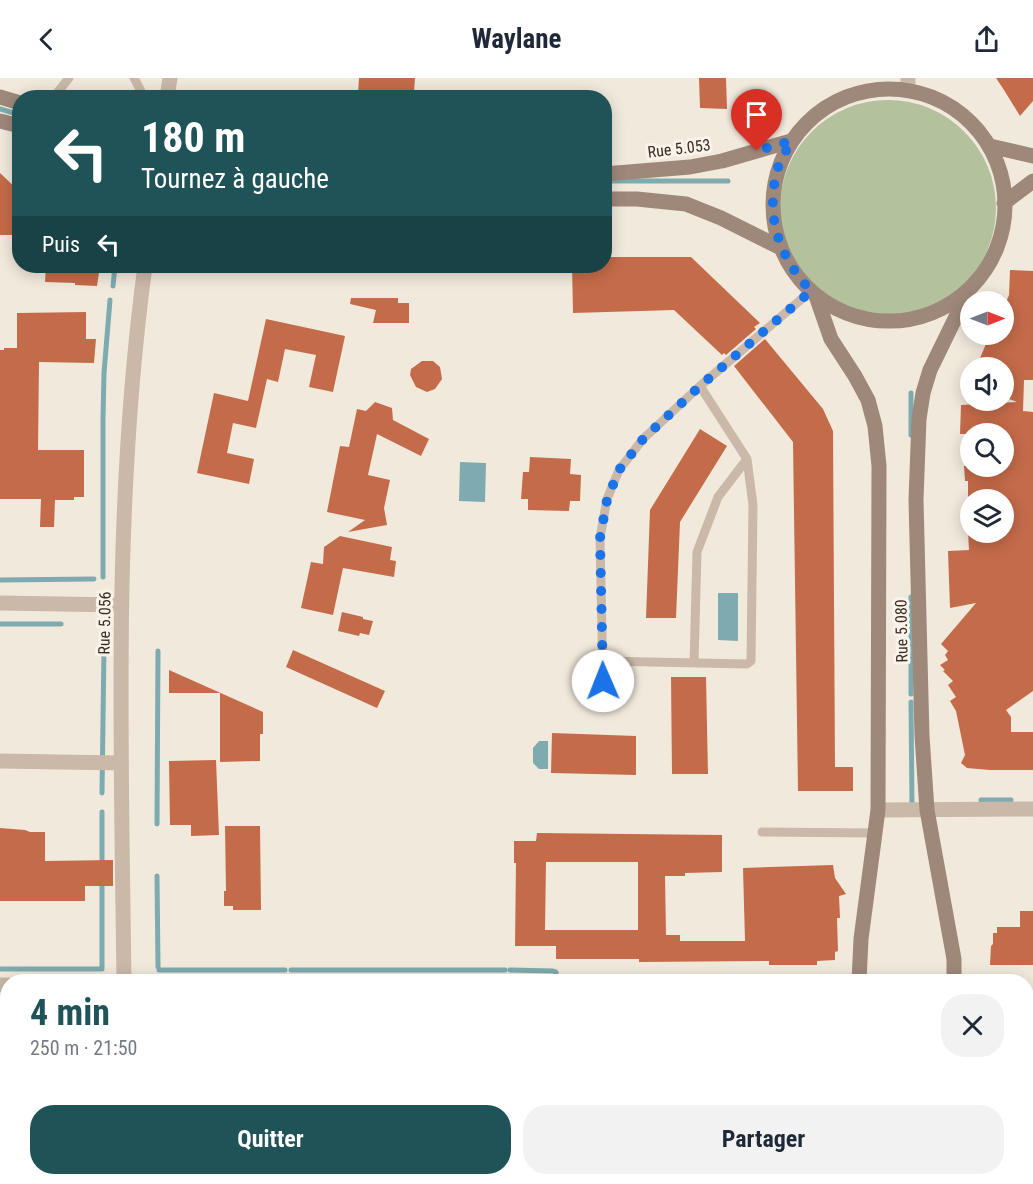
<!DOCTYPE html>
<html lang="fr">
<head>
<meta charset="utf-8">
<style>
  :root { --surface:#fff; --page:#f2f2f3; --text:#1f2937; --muted:#747a83; --accent:#1f5358 }
  body { margin:0; font-family:"Roboto Condensed",sans-serif; background:var(--page); color:var(--text); height:100vh; display:flex; flex-direction:column; font-size:22px; white-space:nowrap }
  * { box-sizing:border-box; margin:0 }
  p { font-size:20px; color:var(--muted) }
  .icon { flex:none; width:33px; height:33px; fill:none; stroke:currentColor; stroke-width:2; stroke-linecap:round; stroke-linejoin:round }
  .map { position:relative; flex:1; overflow:hidden }
  .details { position:absolute; left:0px; top:896px; width:1034px; height:212px; display:flex; flex-direction:column; background:var(--surface); border-radius:24px 24px 0 0; box-shadow:0 3px 15px #0003 }
  .details>* { flex:none }
  .top-card { position:absolute; left:12px; top:12px; width:600px; height:183px; border-radius:24px; box-shadow:0 3px 15px #0003; background:#1f5358; color:#fff; overflow:hidden }
  .needle { width:39px; rotate:90deg }
  .controls { position:absolute; left:960px; top:213px; display:grid; gap:12px }
  .controls a { display:grid; place-items:center; width:54px; height:54px; border-radius:50%; background:var(--surface); box-shadow:0 3px 15px #0003; font-size:30px }
  .pin { position:absolute; display:grid; place-items:center; width:51px; height:51px; color:#fff; margin:-62px -26px; border-radius:50% 50% 50% 0; rotate:-45deg; box-shadow:0 0 6px #0007 }
  .pin .icon { rotate:45deg }
  .me { position:absolute; width:66px; margin:-33px; rotate:359deg; stroke-linejoin:round; filter:drop-shadow(0 0 4px #0008) }
  .turn { display:flex; align-items:center; gap:21px; height:126px; padding:0 30px; font-size:27px }
  .turn .icon { width:78px; height:78px; stroke-width:2.5 }
  .turn b { display:block; font-size:42px; line-height:51px }
  .then { display:flex; align-items:center; height:57px; padding:0 30px; background:#0003; gap:12px; font-size:22px }
  .round { display:grid; place-items:center; flex:none; width:63px; height:63px; border-radius:24px; background:var(--page) }
  .headline { display:flex; align-items:center; justify-content:space-between; height:102px; padding:0 30px }
  h1 { font-size:36px; font-weight:700; line-height:45px; color:var(--accent) }
  .cta { display:flex; gap:12px; margin-top:auto; padding:12px 30px }
  .cta a { flex:1; height:69px; border-radius:24px; background:var(--accent); color:#fff; font-size:24px; font-weight:700; line-height:69px; text-align:center }
  .cta a+a { background:var(--page); color:var(--text) }
  header { display:flex; justify-content:space-between; align-items:center; height:78px; padding:0 30px; background:var(--surface); font-size:27px; font-weight:700 }
  .map>svg:first-child { display:block }
</style>
</head>
<body>
<header><svg class="icon" aria-label="back" viewBox="0 0 24 24"><path d="M15 5l-7 7 7 7"/></svg>Waylane<svg class="icon" aria-label="share" viewBox="0 0 24 24"><path d="M12 15V3M7 8l5-5 5 5M5 13v7h14v-7"/></svg></header>
<div class="map">
<svg width="1033" height="1106" viewBox="0 0 1033 1106">
  <rect width="100%" height="100%" fill="#f2e9dd"/>
  <path fill="#b4c19d" d="M780 130a108 108 0 1 1 216 0a108 108 0 1 1-216 0Z
    M 881,1100 L 951,1100 L 951,1106 L 881,1106 Z"/>
  <path fill="#7dabaf" d="M 460,384 L 486,385 L 485,424 L 459,423 Z
    M 718,515 L 738,515 L 738,563 L 718,562 Z
    M 539,663 L 548,663 L 548,691 L 539,691 L 533,685 L 533,670 Z"/>
  <g fill="none" stroke-linecap="round" stroke-linejoin="round">
    <path stroke="#7dabaf" stroke-width="5" d="M 0,31 L 20,37
      M 609,103 L 728,103
      M 113,208 L 115,188
      M 911,315 L 911,357
      M 103,499 L 103,341 L 104,295 L 110,222
      M 0,502 L 94,501
      M 911,519 L 911,616
      M 0,546 L 61,546
      M 911,624 L 912,727
      M 102,715 L 104,570
      M 981,722 L 1011,722
      M 102,734 L 102,788
      M 157,746 L 158,573
      M 157,798 L 158,889
      M 0,891 L 102,891 L 102,803
      M 159,892 L 285,892
      M 291,892 L 505,892
      M 510,892 L 553,893 L 556,894 L 557,903
      M 1026,1064 L 1033,1064
      M 530,1106 L 530,1100"/>
  </g>
  <path fill="#c46b49" fill-rule="evenodd" d="M 359,0 L 415,0 L 414,14 L 406,14 L 406,16 L 395,16 L 395,17 L 358,16 Z
    M 699,0 L 726,0 L 727,31 L 700,30 Z
    M 996,0 L 1033,0 L 1033,23 L 1020,38 L 1004,12 Z
    M 0,95 L 20,114 L 20,157 L 0,157 Z
    M 604,179 L 691,179 L 760,245 L 754,249 L 756,251 L 726,277 L 724,275 L 722,277 L 674,232 L 573,235 L 572,188 L 604,188 Z
    M 46,188 L 100,188 L 97,208 L 75,207 L 75,205 L 45,204 Z
    M 1010,192 L 1033,193 L 1033,302 L 1024,302 L 1023,333 L 1033,334 L 1033,613 L 1006,632 L 1011,639 L 1011,654 L 1033,654 L 1033,692 L 990,692 L 967,690 L 961,685 L 965,677 L 956,633 L 950,623 L 956,619 L 948,607 L 953,603 L 943,593 L 945,592 L 940,587 L 948,582 L 945,577 L 948,573 L 941,566 L 976,525 L 950,530 L 948,473 L 969,472 L 968,454 L 1004,454 L 1004,422 L 968,422 L 968,403 L 965,403 L 964,388 L 1004,388 L 1004,356 L 960,356 L 961,327 L 1017,324 L 1004,319 L 1004,290 L 976,290 L 990,256 L 1004,256 L 1004,229 L 1009,217 Z
    M 351,220 L 398,220 L 398,225 L 409,225 L 409,245 L 373,245 L 376,232 L 350,226 Z
    M 86,234 L 86,261 L 96,261 L 94,285 L 39,284 L 38,372 L 84,372 L 84,419 L 74,419 L 74,422 L 55,422 L 54,449 L 40,449 L 41,421 L 0,421 L 0,272 L 4,272 L 4,270 L 17,270 L 17,235 Z
    M 266,241 L 345,258 L 333,314 L 309,309 L 316,277 L 285,271 L 278,304 L 267,301 L 256,350 L 233,345 L 227,375 L 254,381 L 249,406 L 197,395 L 214,315 L 248,323 Z
    M 765,261 L 823,331 L 833,353 L 835,689 L 853,689 L 853,713 L 798,713 L 793,364 L 734,288 Z
    M 422,283 L 433,283 L 440,289 L 442,301 L 435,311 L 427,314 L 416,309 L 410,297 L 411,291 Z
    M 375,324 L 392,330 L 393,342 L 429,361 L 421,378 L 377,356 L 368,397 L 390,402 L 384,430 L 387,447 L 348,454 L 365,442 L 327,434 L 340,368 L 349,369 L 357,331 L 366,333 Z
    M 700,351 L 727,368 L 680,444 L 676,540 L 646,540 L 650,432 Z
    M 530,379 L 571,381 L 570,396 L 581,397 L 580,423 L 570,423 L 569,433 L 528,432 L 528,421 L 521,421 L 523,394 L 529,394 Z
    M 340,458 L 392,469 L 390,482 L 396,483 L 394,499 L 343,490 L 333,537 L 301,530 L 311,484 L 323,486 L 324,469 Z
    M 342,534 L 363,539 L 363,541 L 373,543 L 369,557 L 360,555 L 359,558 L 338,553 Z
    M 293,572 L 385,613 L 377,630 L 286,589 Z
    M 169,592 L 263,634 L 263,656 L 260,656 L 260,683 L 220,684 L 220,615 L 169,615 Z
    M 671,599 L 706,599 L 708,696 L 672,696 Z
    M 552,655 L 636,658 L 636,697 L 551,695 Z
    M 216,682 L 219,757 L 191,758 L 191,747 L 170,747 L 169,683 Z
    M 225,748 L 260,748 L 261,832 L 233,832 L 233,828 L 224,828 L 224,813 L 226,813 Z
    M 0,750 L 25,752 L 30,754 L 45,754 L 45,783 L 113,782 L 113,808 L 85,808 L 85,823 L 0,823 Z
    M 537,755 L 722,757 L 722,794 L 685,795 L 685,798 L 665,798 L 666,857 L 680,857 L 680,863 L 745,863 L 743,790 L 833,787 L 835,800 L 846,816 L 839,818 L 840,840 L 837,840 L 838,873 L 835,874 L 835,882 L 817,883 L 817,887 L 769,887 L 769,883 L 639,884 L 639,881 L 556,881 L 556,868 L 515,868 L 516,785 L 514,785 L 514,763 L 536,763 ZM 546,784 L 638,784 L 638,852 L 545,852 Z
    M 1020,833 L 1033,833 L 1033,887 L 990,887 L 991,868 L 993,866 L 993,855 L 997,855 L 997,849 L 1020,849 Z"/>
  <g fill="none" stroke-linecap="round" stroke-linejoin="round">
    <path stroke="#cab9a9" stroke-width="9" d="M 134,0 L 142,15 L 142,20
      M 53,20 L 69,0
      M 603,583 L 747,586 L 751,583 L 753,427 L 747,381 L 700,308
      M 694,585 L 697,474 L 718,419 L 747,381
      M 603,604 L 600,460 L 607,421 L 619,392 L 643,361 L 700,308 L 811,213
      M 762,754 L 874,755
      M 0,1060 L 8,1059"/>
    <path stroke="#cab9a9" stroke-width="15" d="M 908,0 L 908,12
      M 167,20 L 170,0
      M 0,525 L 121,527
      M 0,683 L 121,685
      M 878,732 L 1033,731
      M 124,903 C 121,665 113,424 145,188
      M 0,907 L 8,907
      M 1026,1092 L 1033,1092
      M 124,1106 L 124,1100
      M 554,1106 L 554,1100"/>
    <path stroke="#9e887a" stroke-width="15" d="M773 127a116 116 0 1 1 232 0a116 116 0 1 1-232 0Z
      M 0,19 L 20,25
      M 0,43 L 20,48
      M 990,68 L 1033,78
      M 604,96 L 690,89 L 722,83 L 791,63
      M 604,121 L 637,121 L 686,126 L 721,140 L 781,170
      M 1004,125 L 1033,103
      M 816,218 L 831,261 L 855,298 L 868,322 L 875,348 L 879,388 L 878,732 L 861,861 L 859,903
      M 954,903 L 954,881 L 927,732 L 922,658 L 916,422 L 919,341 L 923,315 L 930,292 L 968,214
      M 858,1100 L 858,1106
      M 958,1106 L 959,1100"/>
  </g>
  <g fill="none" stroke-linecap="round" stroke-linejoin="round">
    <path stroke="#1a73e8" stroke-width="10" stroke-dasharray="0 18" d="M 603,603 L 600,460 L 607,422 L 619,392 L 643,361 L 700,308 L 811,213 C 780,180 766,141 776,97 C 778,85 786,74 791,63 L 757,73"/>
  </g>
  <g text-anchor="middle" stroke-width="6" stroke-linejoin="round" paint-order="stroke">
    <g font-size="16" fill="#372e29" stroke="#faf3ea">
      <text transform="translate(679 70) rotate(-7)" y="6">Rue 5.053</text>
      <text transform="translate(104 545) rotate(-89)" y="6">Rue 5.056</text>
      <text transform="translate(901 553) rotate(-91)" y="6">Rue 5.080</text>
    </g>
  </g>
</svg>
<div class="controls">
<a><svg class="needle" viewBox="-14 -14 28 28"><path d="M0-13l5 13h-10z" fill="#e53935"/><path d="M0 13l5-13h-10z" fill="#747a83"/></svg></a>
<a><svg class="icon" aria-label="sound" viewBox="0 0 24 24"><path d="M4 9h4l5-4v14l-5-4H4zM17 9q2 3 0 6"/></svg></a>
<a><svg class="icon" aria-label="search" viewBox="0 0 24 24"><circle cx="10" cy="10" r="6"/><path d="M15 15l6 6"/></svg></a>
<a><svg class="icon" aria-label="layers" viewBox="0 0 24 24"><path d="M12 4l9 5-9 5-9-5zM3 14l9 5 9-5"/></svg></a>
</div>
<div class="pin" style="left:757px;top:73px;background:#d93025"><svg class="icon" aria-label="arrive" viewBox="0 0 24 24"><path d="M6 21V4h12l-3 4 3 4H6"/></svg></div>
<svg class="me" style="left:603px;top:603px" viewBox="-20 -20 40 40"><circle r="19" fill="#fff"/><path d="M0-13L10 11 0 6-10 11z" fill="#1a73e8"/></svg>
<div class="top-card">
<div class="turn"><svg class="icon" aria-label="left" viewBox="0 0 24 24"><path d="M17 20v-9H6M10 6l-5 5 5 5"/></svg><div><b>180 m</b>Tournez à gauche</div></div>
<div class="then">Puis<svg class="icon" aria-label="left" viewBox="0 0 24 24"><path d="M17 20v-9H6M10 6l-5 5 5 5"/></svg></div>
</div>
<section class="details">
<div class="headline"><div><h1>4 min</h1><p>250 m · 21:50</p></div><a class="round"><svg class="icon" aria-label="close" viewBox="0 0 24 24"><path d="M6 6l12 12M18 6L6 18"/></svg></a></div>
<div class="cta"><a>Quitter</a><a>Partager</a></div>
</section>
</div>
</body>
</html>
